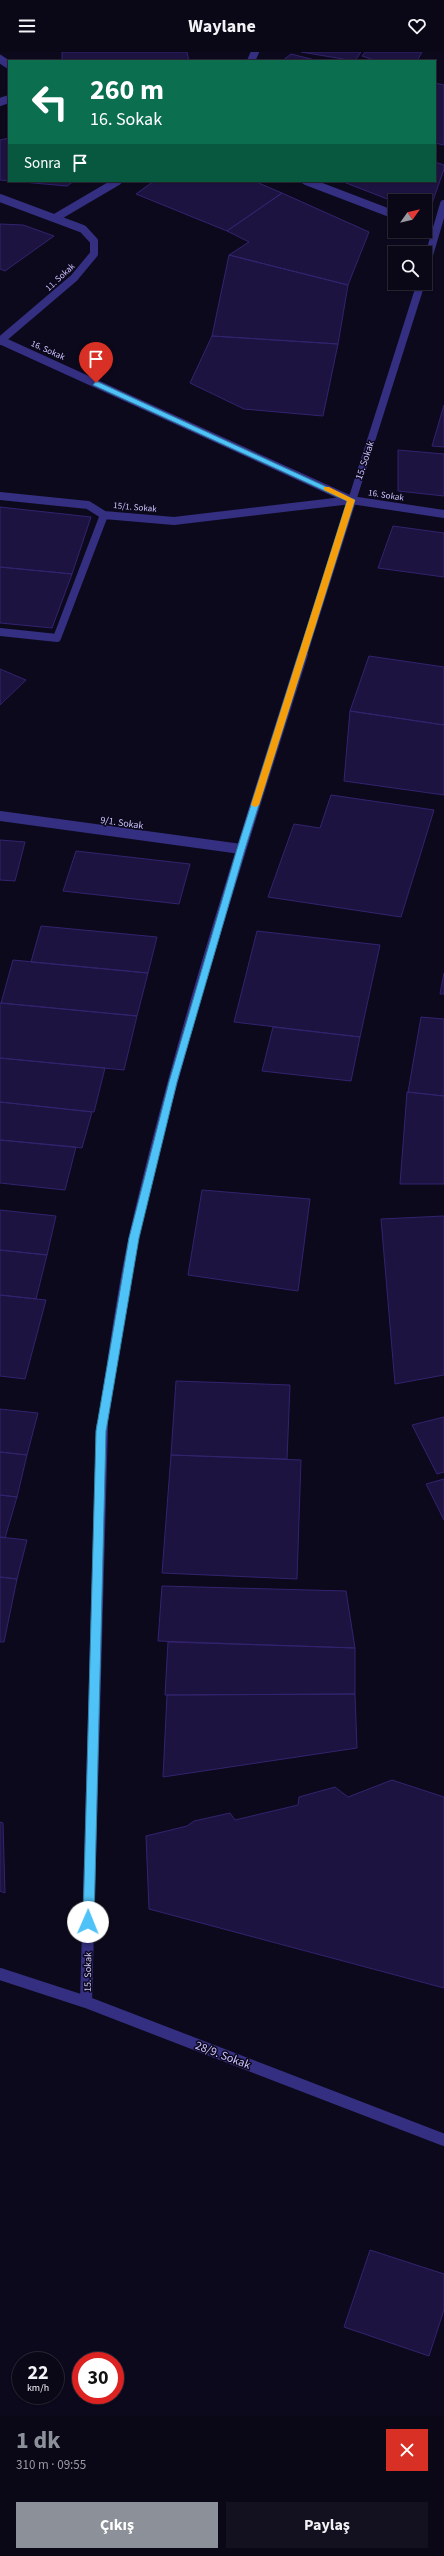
<!DOCTYPE html>
<html lang="tr">
<head>
<meta charset="utf-8">
<style>
  :root { --surface:#0a0716; --page:#13101f; --text:#f1f3f6; --muted:#9999a1; --line:#2a2835; --accent:#8c9099 }
  body { margin:0; font-family:"Source Sans 3",sans-serif; background:var(--page); color:var(--text); height:100vh; display:flex; flex-direction:column; font-size:15px; white-space:nowrap }
  * { box-sizing:border-box; margin:0 }
  p { font-size:13px; color:var(--muted) }
  .icon { flex:none; width:22px; height:22px; fill:none; stroke:currentColor; stroke-width:2; stroke-linecap:round; stroke-linejoin:round }
  .map { position:relative; height:2364px; overflow:hidden }
  .sheet { display:flex; flex-direction:column; background:var(--surface); flex:1 }
  .sheet>* { flex:none }
  .hud { position:absolute; left:8px; top:8px; width:428px; height:122px; border-radius:0px; box-shadow:0 1px 3px #0004,0 0 0 1px var(--line); background:#0b6e4f; color:#fff; overflow:hidden }
  .needle { width:26px; rotate:56deg }
  .tools { position:absolute; left:388px; top:142px; display:grid; gap:8px }
  .tools a { display:grid; place-items:center; width:44px; height:44px; border-radius:0px; background:var(--surface); box-shadow:0 1px 3px #0004,0 0 0 1px var(--line); font-size:20px }
  .speed { position:absolute; left:12px; top:2300px; display:flex; gap:8px; font-size:20px; font-weight:700; text-align:center }
  .speed>* { display:grid; place-content:center; width:52px; height:52px; border-radius:50%; background:var(--surface); box-shadow:0 1px 3px #0004,0 0 0 1px var(--line); line-height:1 }
  .speed small { font-size:10px; font-weight:400 }
  .speed .limit { border:6px solid #d22; background:#fff; color:#111 }
  .pin { position:absolute; display:grid; place-items:center; width:34px; height:34px; color:#fff; margin:-41px -17px; border-radius:50% 50% 50% 0; rotate:-45deg; box-shadow:0 0 4px #0007 }
  .pin .icon { rotate:45deg }
  .me { position:absolute; width:44px; margin:-22px; rotate:1deg; stroke-linejoin:round; filter:drop-shadow(0 0 3px #0008) }
  .turn { display:flex; align-items:center; gap:14px; height:84px; padding:0 16px; font-size:18px }
  .turn .icon { width:52px; height:52px; stroke-width:2.5 }
  .turn b { display:block; font-size:28px; line-height:34px }
  .then { display:flex; align-items:center; height:38px; padding:0 16px; background:#0003; gap:8px; font-size:15px }
  .round { display:grid; place-items:center; flex:none; width:42px; height:42px; border-radius:0px; background:var(--page) }
  .headline { display:flex; align-items:center; justify-content:space-between; height:68px; padding:0 16px }
  h1 { font-size:24px; font-weight:700; line-height:30px; color:var(--accent) }
  .cta { display:flex; gap:8px; margin-top:auto; padding:8px 16px }
  .cta a { flex:1; height:46px; border-radius:0px; background:var(--accent); color:#fff; font-size:16px; font-weight:700; line-height:46px; text-align:center }
  .cta a+a { background:var(--page); color:var(--text) }
  header { display:flex; justify-content:space-between; align-items:center; height:52px; padding:0 16px; background:var(--surface); font-size:18px; font-weight:700 }
  .map>svg:first-child { display:block }
</style>
</head>
<body>
<header><svg class="icon" aria-label="menu" viewBox="0 0 24 24"><path d="M4 6h16M4 12h16M4 18h16"/></svg>Waylane<svg class="icon" aria-label="heart" viewBox="0 0 24 24"><path d="M12 20l-8-8c-3-5 5-10 8-4 3-6 11-1 8 4z"/></svg></header>
<div class="map">
<svg width="444" height="2364" viewBox="0 0 444 2364">
  <rect width="100%" height="100%" fill="#0d091d"/>
  <path fill="#1d1340" stroke="#33236e" d="M 62,0 L 187,0 L 189,9 L 62,9 Z
    M 301,0 L 361,0 L 355,9 Z
    M 365,0 L 422,0 L 417,9 L 377,9 L 362,4 Z
    M 291,2 L 319,9 L 282,9 Z
    M 435,31 L 444,33 L 444,93 L 435,91 Z
    M 9,86 L 9,129 L 74,129 L 67,134 L 0,128 L 0,88 Z
    M 435,110 L 444,113 L 444,117 L 428,163 L 425,162 L 425,149 L 395,150 L 341,129 L 435,129 Z
    M 154,129 L 254,129 L 282,141 L 227,179 L 136,142 Z
    M 282,141 L 369,180 L 348,233 L 229,203 L 249,190 L 227,179 Z
    M 0,172 L 23,173 L 54,184 L 5,219 L 0,217 Z
    M 229,203 L 348,233 L 338,292 L 212,284 Z
    M 212,284 L 338,292 L 323,364 L 244,357 L 190,331 Z
    M 444,353 L 444,395 L 432,394 Z
    M 398,398 L 444,402 L 444,444 L 398,439 Z
    M 0,455 L 91,465 L 72,522 L 0,515 Z
    M 393,474 L 444,481 L 444,525 L 378,516 Z
    M 0,515 L 72,522 L 52,576 L 0,571 Z
    M 369,604 L 444,615 L 444,673 L 350,659 Z
    M 0,617 L 26,628 L 0,653 Z
    M 350,659 L 444,673 L 444,743 L 344,729 Z
    M 331,743 L 434,758 L 401,865 L 268,845 L 294,772 L 320,776 Z
    M 0,788 L 25,790 L 15,829 L 0,828 Z
    M 76,799 L 190,812 L 179,852 L 63,839 Z
    M 41,874 L 157,885 L 148,921 L 31,910 Z
    M 257,879 L 380,893 L 360,985 L 234,970 Z
    M 13,908 L 148,921 L 137,964 L 1,951 Z
    M 444,921 L 444,942 L 440,942 Z
    M 0,951 L 137,964 L 124,1018 L 0,1006 Z
    M 421,965 L 444,967 L 444,1044 L 408,1040 Z
    M 273,975 L 360,985 L 351,1029 L 262,1019 Z
    M 0,1006 L 105,1016 L 94,1060 L 0,1050 Z
    M 407,1040 L 444,1044 L 444,1132 L 400,1132 Z
    M 0,1050 L 92,1060 L 82,1096 L 0,1088 Z
    M 0,1088 L 76,1095 L 65,1138 L 0,1131 Z
    M 202,1138 L 310,1147 L 298,1239 L 188,1223 Z
    M 0,1158 L 56,1164 L 47,1203 L 0,1198 Z
    M 444,1164 L 444,1323 L 395,1332 L 381,1167 Z
    M 0,1198 L 47,1203 L 36,1247 L 0,1243 Z
    M 0,1243 L 46,1248 L 25,1327 L 0,1324 Z
    M 176,1329 L 290,1333 L 287,1407 L 171,1403 Z
    M 0,1357 L 38,1361 L 27,1403 L 0,1400 Z
    M 444,1365 L 444,1420 L 437,1422 L 412,1373 Z
    M 0,1400 L 27,1403 L 17,1445 L 0,1443 Z
    M 171,1403 L 301,1408 L 297,1527 L 162,1521 Z
    M 444,1427 L 444,1468 L 426,1432 Z
    M 0,1443 L 17,1445 L 5,1486 L 0,1485 Z
    M 0,1485 L 27,1488 L 17,1527 L 0,1525 Z
    M 0,1525 L 17,1527 L 4,1590 L 0,1590 Z
    M 162,1534 L 346,1539 L 355,1596 L 158,1589 Z
    M 168,1590 L 355,1596 L 355,1642 L 165,1643 Z
    M 355,1642 L 357,1696 L 163,1725 L 167,1643 Z
    M 392,1728 L 444,1745 L 444,1936 L 149,1857 L 146,1784 L 187,1774 L 194,1769 L 230,1761 L 235,1768 L 298,1753 L 299,1745 L 335,1735 L 348,1745 Z
    M 0,1770 L 3,1771 L 5,1841 L 0,1839 Z
    M 370,2198 L 444,2222 L 444,2258 L 429,2304 L 344,2275 Z"/>
  <g fill="none" stroke-linecap="round" stroke-linejoin="round">
    <path stroke="#342f81" stroke-width="8" d="M 0,7 L 9,13
      M 251,9 L 255,0
      M 0,50 L 9,47
      M 306,129 L 395,163
      M 0,146 L 83,177 L 94,189 L 94,202 L 74,226 L 0,289
      M 55,166 L 118,129
      M 425,175 L 435,179
      M 425,217 L 444,152
      M 0,288 L 351,448 L 444,462
      M 0,444 L 88,453 L 104,463
      M 0,580 L 57,586 L 104,463 L 174,469 L 351,448
      M 303,603 L 421,231"/>
    <path stroke="#342f81" stroke-width="10" d="M 0,764 L 241,797
      M 102,1375 C 113,1311 120,1247 134,1184 C 179,987 242,794 303,602"/>
    <path stroke="#342f81" stroke-width="12" d="M 0,1922 L 86,1950 L 444,2088
      M 86,1950 L 102,1374"/>
  </g>
  <path fill="#4fc3f7" stroke="#337fa1" d="M 96,329 L 355,448 L 245,797 L 177,1030 L 139,1186 L 106,1379 L 94,1870 L 88,1875 L 83,1870 L 96,1379 L 129,1186 L 169,1030 L 237,797 L 347,449 L 93,333 Z"/>
  <path fill="#f59e0b" d="M 324,435 L 329,435 L 355,448 L 259,753 L 255,755 L 251,753 L 347,449 L 324,438 Z"/>
  <g text-anchor="middle" stroke-width="3" stroke-linejoin="round" paint-order="stroke">
    <g font-size="9" fill="#cdc5ff" stroke="#0d091d">
      <text transform="translate(60 225) rotate(-43)" y="3">11. Sokak</text>
      <text transform="translate(48 298) rotate(24)" y="3">16. Sokak</text>
      <text transform="translate(386 443) rotate(9)" y="3">16. Sokak</text>
      <text transform="translate(135 455) rotate(5)" y="3">15/1. Sokak</text>
    </g>
    <g font-size="10" fill="#cdc5ff" stroke="#0d091d">
      <text transform="translate(364 408) rotate(-72)" y="4">15. Sokak</text>
      <text transform="translate(122 770) rotate(8)" y="4">9/1. Sokak</text>
      <text transform="translate(87 1920) rotate(-89)" y="4">15. Sokak</text>
    </g>
    <g font-size="12" fill="#cdc5ff" stroke="#0d091d">
      <text transform="translate(223 2003) rotate(21)" y="4">28/9. Sokak</text>
    </g>
  </g>
</svg>
<div class="tools">
<a><svg class="needle" viewBox="-14 -14 28 28"><path d="M0-13l5 13h-10z" fill="#e53935"/><path d="M0 13l5-13h-10z" fill="#9999a1"/></svg></a>
<a><svg class="icon" aria-label="search" viewBox="0 0 24 24"><circle cx="10" cy="10" r="6"/><path d="M15 15l6 6"/></svg></a>
</div>
<div class="speed"><div>22<small>km/h</small></div><div class="limit">30</div></div>
<div class="pin" style="left:96px;top:331px;background:#d93025"><svg class="icon" aria-label="arrive" viewBox="0 0 24 24"><path d="M6 21V4h12l-3 4 3 4H6"/></svg></div>
<svg class="me" style="left:88px;top:1870px" viewBox="-20 -20 40 40"><circle r="19" fill="#fff"/><path d="M0-13L10 11 0 6-10 11z" fill="#4fc3f7"/></svg>
<div class="hud">
<div class="turn"><svg class="icon" aria-label="left" viewBox="0 0 24 24"><path d="M17 20v-9H6M10 6l-5 5 5 5"/></svg><div><b>260 m</b>16. Sokak</div></div>
<div class="then">Sonra<svg class="icon" aria-label="arrive" viewBox="0 0 24 24"><path d="M6 21V4h12l-3 4 3 4H6"/></svg></div>
</div>
</div>
<section class="sheet">
<div class="headline"><div><h1>1 dk</h1><p>310 m · 09:55</p></div><a class="round" style="background:#d93025;color:#fff"><svg class="icon" aria-label="close" viewBox="0 0 24 24"><path d="M6 6l12 12M18 6L6 18"/></svg></a></div>
<div class="cta"><a>Çıkış</a><a>Paylaş</a></div>
</section>
</body>
</html>
